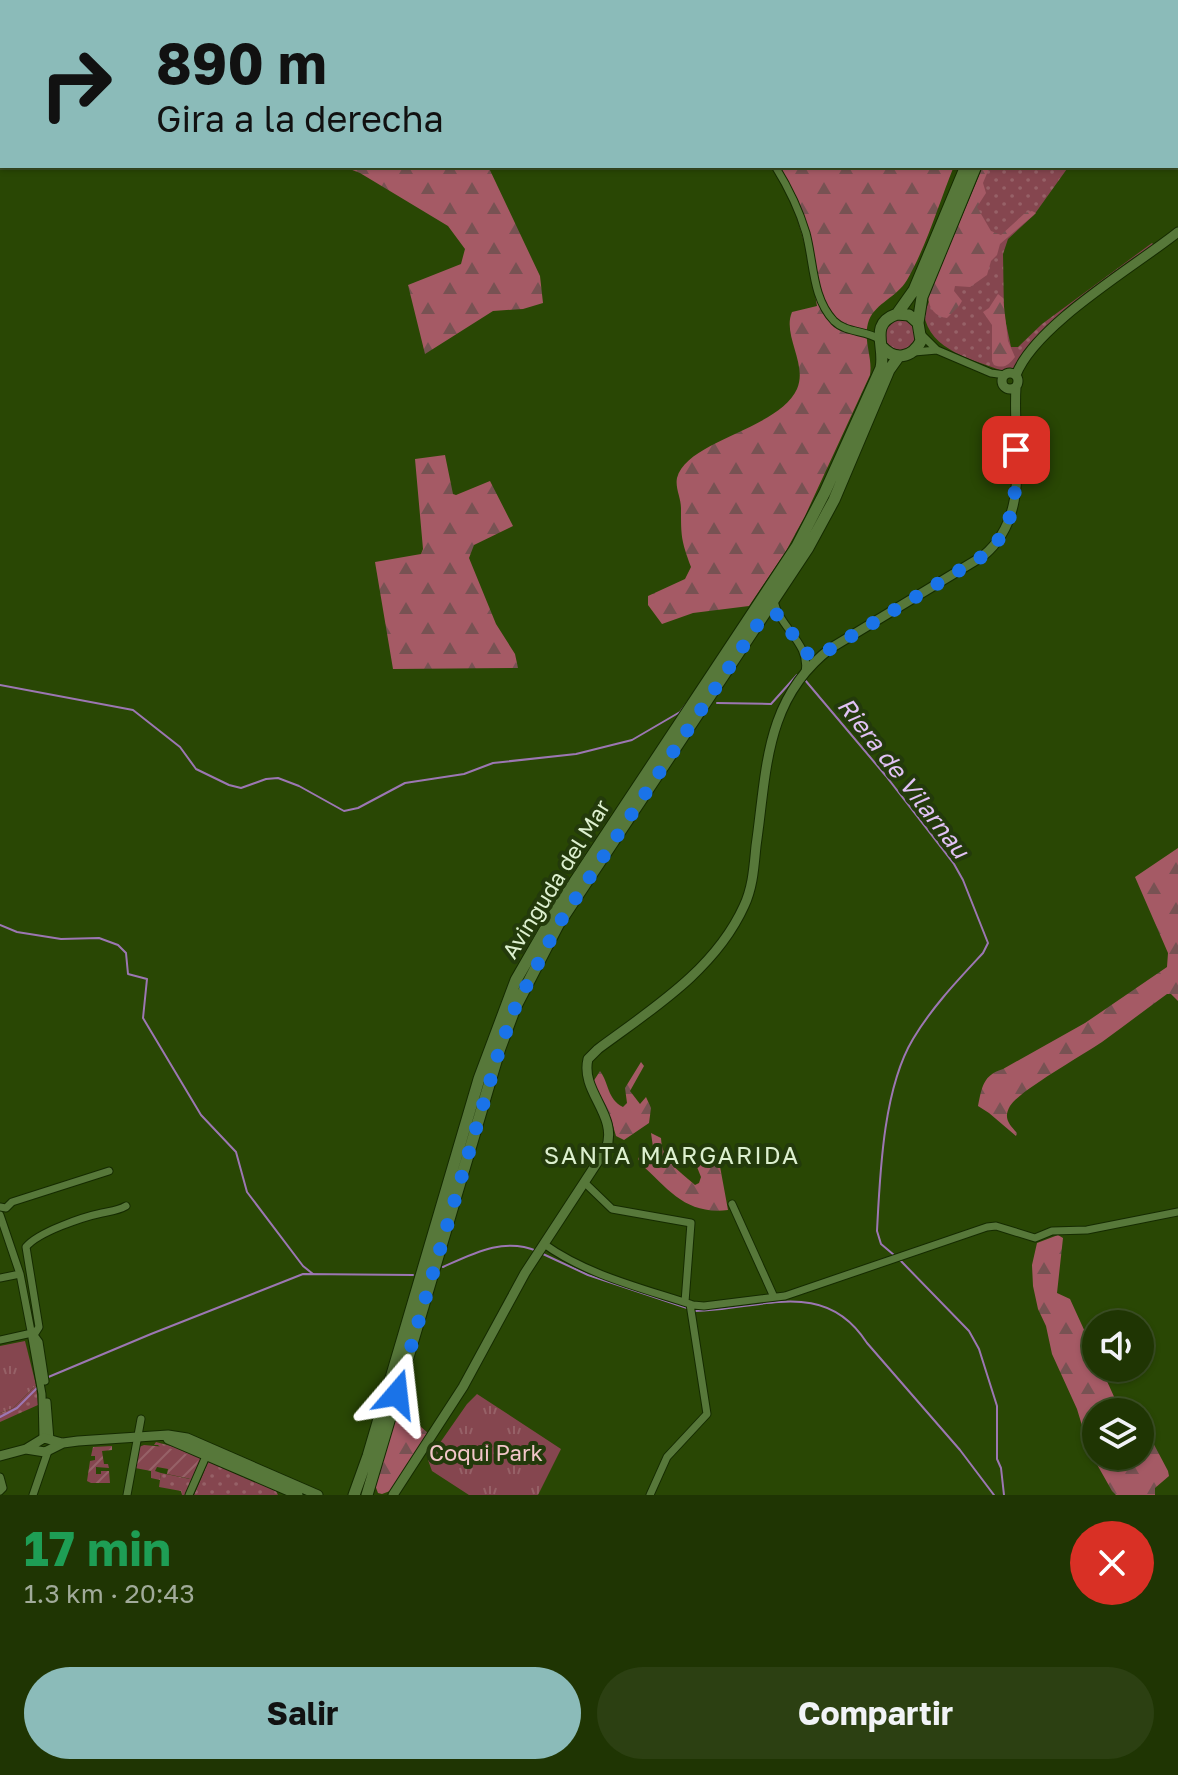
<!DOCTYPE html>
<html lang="es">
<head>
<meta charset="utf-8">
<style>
  :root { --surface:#1f3503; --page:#2c4012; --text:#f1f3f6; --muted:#a1ab9a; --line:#3c5025; --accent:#8bbbb9 }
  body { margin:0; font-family:"Golos Text",sans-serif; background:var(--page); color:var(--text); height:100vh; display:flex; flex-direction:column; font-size:30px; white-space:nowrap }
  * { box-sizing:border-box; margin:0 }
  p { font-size:26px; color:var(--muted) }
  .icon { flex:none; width:44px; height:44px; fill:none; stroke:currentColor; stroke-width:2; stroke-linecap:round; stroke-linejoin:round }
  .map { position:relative; height:1495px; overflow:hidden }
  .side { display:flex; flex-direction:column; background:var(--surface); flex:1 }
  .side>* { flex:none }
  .top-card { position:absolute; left:0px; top:0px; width:1178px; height:168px; box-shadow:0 2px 6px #0004,0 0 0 2px var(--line); background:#8bbbb9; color:#111; overflow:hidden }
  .buttons { position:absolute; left:1082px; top:1310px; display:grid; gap:16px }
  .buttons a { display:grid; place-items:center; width:72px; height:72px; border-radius:50%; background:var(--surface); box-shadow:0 2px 6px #0004,0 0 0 2px var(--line); font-size:40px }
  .pin { position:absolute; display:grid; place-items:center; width:68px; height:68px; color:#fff; margin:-34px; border-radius:16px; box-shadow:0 4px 12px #0006 }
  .me { position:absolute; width:88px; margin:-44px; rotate:17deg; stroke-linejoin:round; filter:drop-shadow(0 0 6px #0008) }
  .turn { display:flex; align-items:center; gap:28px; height:168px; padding:0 24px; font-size:36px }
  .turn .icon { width:104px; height:104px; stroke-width:2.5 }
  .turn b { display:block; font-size:56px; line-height:68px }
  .round { display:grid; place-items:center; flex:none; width:84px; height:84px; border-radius:42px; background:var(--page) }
  .headline { display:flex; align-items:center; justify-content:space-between; height:136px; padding:0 24px }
  h1 { font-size:48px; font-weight:700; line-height:60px; color:#1e9e55 }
  .cta { display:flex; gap:16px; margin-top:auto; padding:16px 24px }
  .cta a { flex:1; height:92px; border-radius:48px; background:var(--accent); color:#111; font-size:32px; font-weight:700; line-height:92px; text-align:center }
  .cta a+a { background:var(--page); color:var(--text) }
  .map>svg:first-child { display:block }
</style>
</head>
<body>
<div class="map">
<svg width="1178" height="1495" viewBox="0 0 1178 1495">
  <defs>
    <pattern id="grass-dots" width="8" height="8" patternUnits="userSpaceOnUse" patternTransform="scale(2)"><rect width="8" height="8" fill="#85464f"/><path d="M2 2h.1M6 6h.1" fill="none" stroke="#966167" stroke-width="1.8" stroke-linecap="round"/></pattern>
    <pattern id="forest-firs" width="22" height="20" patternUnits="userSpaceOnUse" patternTransform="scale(2)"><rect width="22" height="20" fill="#a55a65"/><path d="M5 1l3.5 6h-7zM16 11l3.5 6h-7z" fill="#785253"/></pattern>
    <pattern id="park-tufts" width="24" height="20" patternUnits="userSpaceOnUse" patternTransform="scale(2)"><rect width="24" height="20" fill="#85464f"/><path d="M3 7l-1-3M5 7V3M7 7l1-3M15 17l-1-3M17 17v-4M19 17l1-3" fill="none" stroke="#966167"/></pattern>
    <pattern id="garden-furrows" width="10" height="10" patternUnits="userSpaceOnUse" patternTransform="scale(2)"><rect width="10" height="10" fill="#85464f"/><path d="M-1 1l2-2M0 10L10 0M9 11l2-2" fill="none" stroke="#966167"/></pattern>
  </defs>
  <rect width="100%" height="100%" fill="#294704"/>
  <path fill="url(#grass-dots)" d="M 983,166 L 1069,166 L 1034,215 L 1008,239 L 1003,254 L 1004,314 L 1011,347 L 1018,347 L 1042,324 L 1152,243 L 1156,247 L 1047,327 L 1016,367 L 1005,372 C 975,360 929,351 924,314 Z
    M885 335a15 15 0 1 1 30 0a15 15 0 1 1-30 0Z
    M 36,1385 L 38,1405 L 0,1422 L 0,1413 L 13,1408 Z
    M 156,1442 L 182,1449 L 201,1458 L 186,1495 L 182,1495 L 181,1491 L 159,1487 L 161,1473 L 190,1479 L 158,1445 L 154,1445 Z
    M 209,1460 L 276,1491 L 278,1495 L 194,1495 Z"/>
  <path fill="url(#forest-firs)" d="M 744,0 L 979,0 L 743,2 Z
    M 342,166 L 488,166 L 540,276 L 543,303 L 523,309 L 493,311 L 425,354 L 408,285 L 461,264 L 465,249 L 448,226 L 360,173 Z
    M 774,166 L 954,166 C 939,203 927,245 907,280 C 897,297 876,303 869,320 C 862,339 873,356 870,375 L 805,516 L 786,551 L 749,606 L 693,613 L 662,624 L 648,605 L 648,596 L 685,579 L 691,567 C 681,540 681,536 681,508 C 681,498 675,488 677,478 C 687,440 778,430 797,389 C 808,364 782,335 792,312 L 817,306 C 809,256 799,211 774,166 Z
    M 983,166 L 990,166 L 983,183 L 986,193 L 977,207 L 991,231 L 1001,235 L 1025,213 L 1032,211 L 1036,213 L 1000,244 L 997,255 L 991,261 L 987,275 L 970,287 L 955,286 L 954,291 L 962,301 L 959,306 L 947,318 C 935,317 929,308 928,297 Z
    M 998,294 L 1003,298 L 1008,341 L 1015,357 C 1009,365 1004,369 994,365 L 992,361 L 992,325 L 983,312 L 989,308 Z
    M 445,455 L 453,494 L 456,495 L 490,481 L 513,526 L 474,545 L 469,558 L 496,624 L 515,654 L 518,668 L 393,669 L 375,562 L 421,554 L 423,549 L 415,459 Z
    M 1178,848 L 1178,1001 L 1171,994 L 1167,994 C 1145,1010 1124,1026 1102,1042 C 1083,1055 1019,1091 1010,1106 C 1003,1118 1009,1124 1017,1133 L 1016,1136 L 989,1113 L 978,1106 C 982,1087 983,1075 1003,1069 L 1085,1023 L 1167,967 L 1168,953 L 1135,877 Z
    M 641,1062 L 644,1066 L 630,1091 L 640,1104 L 646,1097 L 651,1108 L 649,1123 L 624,1140 L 616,1136 L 611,1119 L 593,1082 L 600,1071 C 609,1083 607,1099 623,1107 L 627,1103 L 625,1088 Z
    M 651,1133 L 661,1138 C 662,1162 679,1170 695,1185 L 699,1183 L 701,1177 L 697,1167 L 700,1162 L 719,1161 L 728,1210 C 686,1215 669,1190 641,1164 L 638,1159 L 641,1153 L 646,1158 L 654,1154 Z
    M 1058,1235 L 1063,1238 L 1057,1293 L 1070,1299 L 1096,1356 L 1096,1368 L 1101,1368 L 1116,1401 L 1133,1407 L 1136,1412 L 1096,1412 L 1096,1456 L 1140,1456 L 1140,1418 L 1168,1471 L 1169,1476 L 1155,1488 L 1155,1495 L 1116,1495 L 1112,1491 L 1090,1452 L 1077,1409 L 1052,1354 L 1046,1326 L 1038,1309 L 1033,1286 L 1032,1265 L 1037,1243 Z
    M 396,1414 L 414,1421 L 428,1433 L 390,1491 L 382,1494 L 378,1493 L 375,1485 Z"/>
  <path fill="url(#park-tufts)" d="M 25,1341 L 36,1385 L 13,1408 L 0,1413 L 0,1346 Z
    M 477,1394 L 561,1449 L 538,1495 L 469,1495 L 432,1471 L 428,1460 L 467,1404 Z"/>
  <path fill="url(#garden-furrows)" d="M 144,1445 L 166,1447 L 199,1459 L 191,1479 L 167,1474 L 168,1469 L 157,1467 L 155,1471 L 161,1473 L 160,1480 L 151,1478 L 151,1471 L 135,1468 L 139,1447 Z
    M 112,1446 L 112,1450 L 102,1451 L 104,1464 L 108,1464 L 109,1468 L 96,1467 L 96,1474 L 101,1474 L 101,1471 L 109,1471 L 110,1483 L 91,1483 L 87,1481 L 90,1461 L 95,1460 L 95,1456 L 91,1456 L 93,1447 Z"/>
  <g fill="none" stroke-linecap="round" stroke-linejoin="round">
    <path stroke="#9c77b3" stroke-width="2" d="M 805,680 L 886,776 L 954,864 L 963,880 L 988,943 L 983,953 C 958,980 932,1007 913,1039 C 883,1089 880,1174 877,1231 L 881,1244 L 894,1255
      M 0,685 L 133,710 L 180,747 L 196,769 L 229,785 L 241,788 L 266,779 L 278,778 L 299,786 L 344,811 L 358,808 L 405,783 L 464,774 L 493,763 L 576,754 L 632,740 L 680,712 L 693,695
      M 717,703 L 771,704 L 797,675
      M 0,925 L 17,932 L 61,939 L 99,938 L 118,945 L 126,953 L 128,974 L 147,979 L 143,1018 L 201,1115 L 236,1152 L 247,1192 L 303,1266 L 313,1274
      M 543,1254 L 588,1275 L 687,1308
      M 899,1259 L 969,1331 L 979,1349 L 997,1406 L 997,1459 L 1001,1468 L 1004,1495
      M 443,1267 C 474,1253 504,1237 537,1251
      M 695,1311 C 760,1310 824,1276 867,1343 L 960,1450 L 994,1495
      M 46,1378 L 151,1334 L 303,1274 L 413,1275
      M 0,1417 L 17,1408 L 39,1386"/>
    <defs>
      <path id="minor" d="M 739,2 L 740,0
        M 775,166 C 788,187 799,209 806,233 C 814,263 812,298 834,321 C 846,333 865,330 879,339
        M 921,334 L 937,350 L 991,373 L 1005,375
        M 914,352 L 937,350
        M 774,600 C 778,627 811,643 805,672
        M 584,1182 L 612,1209 L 691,1223 L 685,1302
        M 732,1204 L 774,1297
        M 0,1207 L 6,1208 L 12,1202 L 109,1171
        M 0,1215 L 20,1274 L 31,1331 L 39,1342 L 45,1381
        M 544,1244 C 587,1275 642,1288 693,1305 L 704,1306 L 785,1296 L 987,1227 L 996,1226 L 1035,1238 L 1052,1231 L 1087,1230 L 1178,1212
        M 0,1278 L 20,1274
        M 0,1340 L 32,1333
        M 47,1402 L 50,1440
        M 43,1438 L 42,1394 L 32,1338 L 39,1327 L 26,1247 C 38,1232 83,1217 102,1213 C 111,1211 117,1211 126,1206
        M 0,1477 L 3,1488 L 0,1491
        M 33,1495 L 48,1451
        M 127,1495 L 141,1419
        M 189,1495 L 207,1454
        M 650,1495 L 667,1457 L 707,1414 L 690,1304"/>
      <path id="tertiary" d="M1002 381a8 8 0 1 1 16 0a8 8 0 1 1-16 0Z
        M 1016,375 C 1035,325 1134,267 1178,232
        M 168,1439 L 298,1495
        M 26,1449 L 45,1452 L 63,1443 L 78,1441 L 168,1435 L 187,1438 L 318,1495
        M 0,1456 L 26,1449 L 44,1438 L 62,1443
        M 393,1495 L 463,1387 L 525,1273 L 606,1149 C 619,1115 580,1092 588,1059 L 598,1049 C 652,1009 715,970 744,906 C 753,887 754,866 756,846 C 767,771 764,699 831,648 L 983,556 C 1033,515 1012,444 1016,387"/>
      <path id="secondary" d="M 1035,2 L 1036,0
        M 1045,2 L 1046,0
        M 897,314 L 914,290 L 966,166
        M 918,323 L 922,297 L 976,166
        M 354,1495 L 368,1456 L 479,1079 L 516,980 L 558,907 L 797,546 L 825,492 L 881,368 C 886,346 868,324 897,314 L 909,315 L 918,323 L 921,341 C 912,358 895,361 882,347
        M 367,1495 L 500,1048 L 515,1008 L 558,925 L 808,548 L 834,500 L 889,370 L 899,356"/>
    </defs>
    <use href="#minor" stroke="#152b00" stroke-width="9"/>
    <use href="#tertiary" stroke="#152b00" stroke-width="11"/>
    <use href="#secondary" stroke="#152b00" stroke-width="13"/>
    <use href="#minor" stroke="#57783a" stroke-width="7"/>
    <use href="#tertiary" stroke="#57783a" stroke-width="9"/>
    <use href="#secondary" stroke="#57783a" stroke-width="11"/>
  </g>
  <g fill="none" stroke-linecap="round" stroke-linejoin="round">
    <path stroke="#1a73e8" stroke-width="14" stroke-dasharray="0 25.2" d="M 397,1394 L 500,1048 L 515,1008 L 558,925 L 760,621 L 770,613 L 779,615 L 806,653 L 817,657 L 983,556 C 1017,529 1016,490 1016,450"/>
  </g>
  <g text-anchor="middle" stroke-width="8" stroke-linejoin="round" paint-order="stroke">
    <g font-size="22" fill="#ddf0cf" stroke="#233a0b">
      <text transform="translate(556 879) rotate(-58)" y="8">Avinguda del Mar</text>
    </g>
    <g font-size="22" fill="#f3c6ca" stroke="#233a0b">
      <text x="486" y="1461">Coqui Park</text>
    </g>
    <g font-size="24" font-style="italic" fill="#e1c2f5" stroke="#233a0b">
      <text transform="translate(903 778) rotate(52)" y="8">Riera de Vilarnau</text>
    </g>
    <g font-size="24" letter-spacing="2" fill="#ddf0cf" stroke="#233a0b">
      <text x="672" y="1164">SANTA MARGARIDA</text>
    </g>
  </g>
</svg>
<div class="buttons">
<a><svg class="icon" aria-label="sound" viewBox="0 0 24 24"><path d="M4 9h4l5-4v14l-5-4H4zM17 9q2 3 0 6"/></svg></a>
<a><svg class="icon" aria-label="layers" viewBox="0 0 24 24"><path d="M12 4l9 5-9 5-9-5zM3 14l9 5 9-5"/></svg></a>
</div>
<div class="pin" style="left:1016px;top:450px;background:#d93025"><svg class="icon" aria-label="arrive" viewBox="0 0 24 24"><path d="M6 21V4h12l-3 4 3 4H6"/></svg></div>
<svg class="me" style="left:397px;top:1394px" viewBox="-20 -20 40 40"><path d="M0-17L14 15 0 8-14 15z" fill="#1a73e8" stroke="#fff" stroke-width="4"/></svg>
<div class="top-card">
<div class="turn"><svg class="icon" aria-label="right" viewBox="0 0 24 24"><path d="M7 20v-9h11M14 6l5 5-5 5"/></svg><div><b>890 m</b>Gira a la derecha</div></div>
</div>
</div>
<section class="side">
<div class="headline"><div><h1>17 min</h1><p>1.3 km · 20:43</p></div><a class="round" style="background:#d93025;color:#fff"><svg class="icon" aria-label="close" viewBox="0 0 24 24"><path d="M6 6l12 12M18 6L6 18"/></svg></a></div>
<div class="cta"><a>Salir</a><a>Compartir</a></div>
</section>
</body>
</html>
